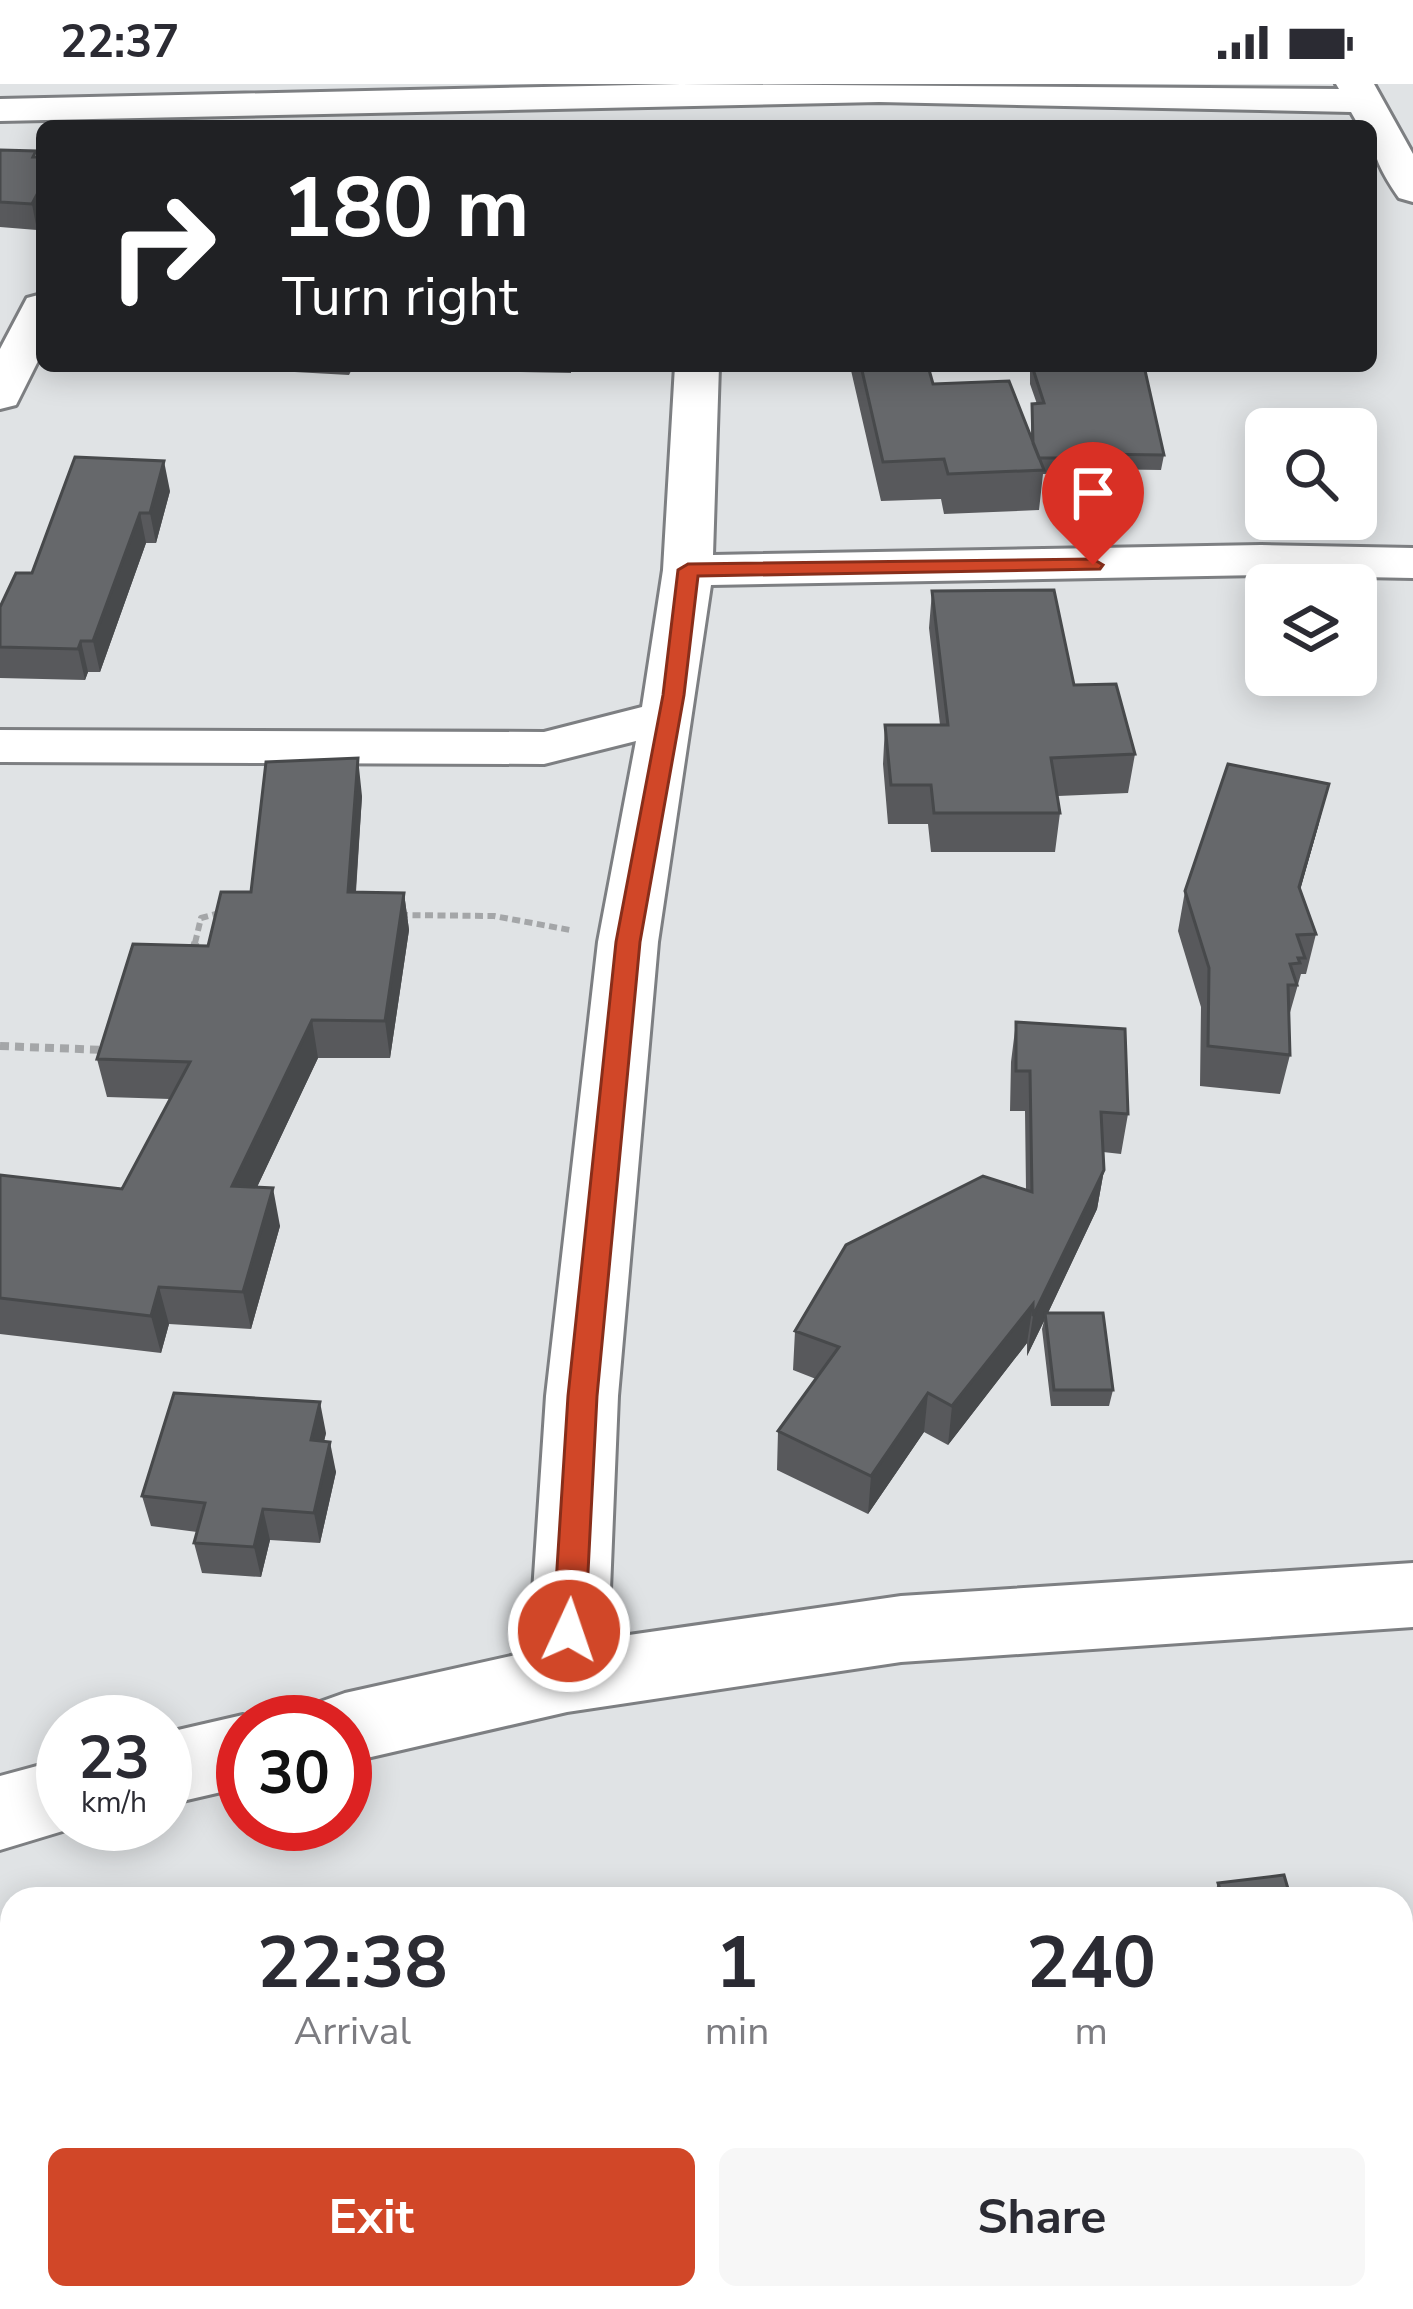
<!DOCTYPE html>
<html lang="en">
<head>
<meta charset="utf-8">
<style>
  :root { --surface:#fff; --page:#f7f7f7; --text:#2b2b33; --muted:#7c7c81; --accent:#d14728 }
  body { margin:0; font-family:"Nunito Sans",sans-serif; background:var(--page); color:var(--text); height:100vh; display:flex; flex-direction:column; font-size:45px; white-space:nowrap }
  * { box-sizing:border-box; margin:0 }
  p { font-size:39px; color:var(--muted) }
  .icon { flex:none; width:66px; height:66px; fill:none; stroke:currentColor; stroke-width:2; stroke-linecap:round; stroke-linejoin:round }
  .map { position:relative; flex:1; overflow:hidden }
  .sheet { position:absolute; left:0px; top:1803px; width:1413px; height:423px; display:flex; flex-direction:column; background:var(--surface); border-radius:36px 36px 0 0; box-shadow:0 6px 30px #0003 }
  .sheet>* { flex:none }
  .top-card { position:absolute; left:36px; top:36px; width:1341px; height:252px; border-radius:18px; box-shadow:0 6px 30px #0003; background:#202124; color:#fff; overflow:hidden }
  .controls { position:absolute; left:1245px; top:324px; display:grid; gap:24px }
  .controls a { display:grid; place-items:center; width:132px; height:132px; border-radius:18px; background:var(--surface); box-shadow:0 6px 30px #0003; font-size:60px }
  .speed { position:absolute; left:36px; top:1611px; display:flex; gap:24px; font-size:60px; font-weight:700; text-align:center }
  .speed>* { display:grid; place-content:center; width:156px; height:156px; border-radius:50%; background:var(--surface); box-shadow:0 6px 30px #0003; line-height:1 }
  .speed small { font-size:30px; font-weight:400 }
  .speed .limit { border:18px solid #d22; background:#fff; color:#111 }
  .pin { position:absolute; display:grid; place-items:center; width:102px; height:102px; color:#fff; margin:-123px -51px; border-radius:50% 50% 50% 0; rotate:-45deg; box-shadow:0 0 12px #0007 }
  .pin .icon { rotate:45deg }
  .me { position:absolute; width:132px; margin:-66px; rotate:3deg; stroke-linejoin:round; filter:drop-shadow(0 0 9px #0008) }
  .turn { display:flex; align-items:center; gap:42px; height:252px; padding:0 48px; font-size:54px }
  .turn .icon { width:156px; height:156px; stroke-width:2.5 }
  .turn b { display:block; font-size:84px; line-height:102px }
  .eta { display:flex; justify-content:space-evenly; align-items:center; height:204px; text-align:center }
  .eta b { font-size:72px; font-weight:700; line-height:84px }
  .cta { display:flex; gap:24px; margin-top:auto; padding:24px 48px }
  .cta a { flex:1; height:138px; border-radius:18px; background:var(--accent); color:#fff; font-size:48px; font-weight:700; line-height:138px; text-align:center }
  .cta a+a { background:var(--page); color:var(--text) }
  .status { display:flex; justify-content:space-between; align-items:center; height:84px; padding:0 60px; background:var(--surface); direction:ltr }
  .status svg { height:33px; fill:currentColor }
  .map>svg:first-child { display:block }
</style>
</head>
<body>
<div class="status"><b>22:37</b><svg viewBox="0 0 49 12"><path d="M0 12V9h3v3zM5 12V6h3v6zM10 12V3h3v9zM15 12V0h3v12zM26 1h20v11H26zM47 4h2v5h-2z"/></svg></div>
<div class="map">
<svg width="1413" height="2225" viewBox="0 0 1413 2225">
  <rect width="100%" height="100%" fill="#e0e3e5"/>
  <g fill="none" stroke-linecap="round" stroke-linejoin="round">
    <defs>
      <path id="minor" d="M 681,0 L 1339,5 L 1336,0 L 1374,0 L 1413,70 L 1413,118 L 1399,114 C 1383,91 1371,70 1371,42 L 1359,42 L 1351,28 L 879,18 L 0,37 L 0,15 Z
        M 42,210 L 42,269 L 16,321 L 0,325 L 0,265 L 27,214 Z
        M 675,282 L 719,282 L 713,471 L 1261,461 L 1413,464 L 1413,494 L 1261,491 L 711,501 L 658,858 L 618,1312 L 608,1554 L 901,1512 L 1413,1479 L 1413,1543 L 901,1578 L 567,1628 L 345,1679 L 345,1638 L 308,1638 L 317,1619 L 345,1609 L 529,1568 L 546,1312 L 598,858 L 636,657 L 544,680 L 0,678 L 0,646 L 544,648 L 642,623 L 663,486 Z
        M 243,1631 L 261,1638 L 243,1638 L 243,1703 L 165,1721 L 165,1649 Z
        M 63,1675 L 63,1740 L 86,1740 L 0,1766 L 0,1692 Z"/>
    </defs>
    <use href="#minor" stroke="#7d7f82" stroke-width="6"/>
    <path stroke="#a4a6a8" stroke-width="6" stroke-dasharray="8 4.5" stroke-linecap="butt" d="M 400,831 L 494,832 L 570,846
      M 195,859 L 201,834 L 223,828"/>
    <path stroke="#a4a6a8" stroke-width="8" stroke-dasharray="9 6" stroke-linecap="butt" d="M 193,867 L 196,856
      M 0,962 L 106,966"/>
    <use href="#minor" fill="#fff" fill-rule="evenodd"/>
  </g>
  <path fill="#58595c" d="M 0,66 L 37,73 L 37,146 L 0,143 Z
    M 186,282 L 571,282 L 571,289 L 352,285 L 349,291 Z
    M 850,282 L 928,282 L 933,300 L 1031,354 L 1032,320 L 1037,320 L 1030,300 L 1030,282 L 1144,282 L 1164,371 L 1161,386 L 1090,385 L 1090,389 L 1043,390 L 1039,426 L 944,430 L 941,415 L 881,417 Z
    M 170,407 L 156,459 L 146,459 L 100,588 L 88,588 L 85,596 L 0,594 L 0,523 L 32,489 Z
    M 932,507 L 1074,601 L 1135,670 L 1128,709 L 1058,712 L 1060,729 L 1055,768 L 931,768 L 928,740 L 888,740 L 883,680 L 885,641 L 940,641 L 929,544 Z
    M 362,712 L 356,808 L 404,809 L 409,846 L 390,974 L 318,974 L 257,1103 L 280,1142 L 251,1245 L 169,1240 L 161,1269 L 0,1250 L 0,1091 L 122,1105 L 170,1015 L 107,1013 L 97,975 L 208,862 L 251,808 Z
    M 1319,739 L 1300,806 L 1316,850 L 1306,890 L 1301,890 L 1289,932 L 1290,971 L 1280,1010 L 1200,1002 L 1201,923 L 1178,847 L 1185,807 Z
    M 1016,938 L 1128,1030 L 1121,1070 L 1103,1068 L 1104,1086 L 1097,1125 L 1048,1229 L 1113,1306 L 1109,1322 L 1051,1322 L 1042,1245 L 1044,1237 L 1027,1272 L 1027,1259 L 948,1361 L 924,1348 L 868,1430 L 777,1386 L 778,1347 L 816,1295 L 793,1286 L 795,1247 L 1026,1106 L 1025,1027 L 1010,1027 L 1011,978 Z
    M 326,1349 L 324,1357 L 336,1388 L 320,1459 L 270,1456 L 261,1493 L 202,1489 L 194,1459 L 197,1448 L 151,1442 L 142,1412 Z
    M 1218,1799 L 1291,1815 L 1213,1815 Z"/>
  <path fill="#47494b" d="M 42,101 L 42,136 L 37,146 L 32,120 Z
    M 164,377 L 170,407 L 156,459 L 150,429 Z
    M 140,429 L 146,459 L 100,588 L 93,557 Z
    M 81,557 L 88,588 L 85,596 L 78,565 Z
    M 358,674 L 362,712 L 353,846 L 348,808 Z
    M 1329,700 L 1319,739 L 1290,842 L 1299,803 Z
    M 404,809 L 409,846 L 390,974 L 385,937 Z
    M 312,936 L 318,974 L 240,1139 L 232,1102 Z
    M 1104,1086 L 1097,1125 L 1046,1233 L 1045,1229 L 1044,1237 L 1027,1272 L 1033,1232 Z
    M 273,1104 L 280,1142 L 251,1245 L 243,1208 Z
    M 159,1203 L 169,1240 L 161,1269 L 151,1232 Z
    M 1033,1220 L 1027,1259 L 948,1361 L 952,1322 Z
    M 928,1309 L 924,1348 L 868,1430 L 871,1392 Z
    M 320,1318 L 326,1349 L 317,1387 L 311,1356 Z
    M 330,1358 L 336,1388 L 320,1459 L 314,1429 Z
    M 263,1425 L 270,1456 L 261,1493 L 254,1463 Z"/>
  <path fill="#66686b" stroke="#47494b" stroke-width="3" d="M 0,66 L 36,67 L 33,73 L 42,73 L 42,101 L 32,120 L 0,118 Z
    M 861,282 L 928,282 L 933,300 L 1009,297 L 1044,386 L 948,390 L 944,375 L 883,378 Z
    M 1032,282 L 1144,282 L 1164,371 L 1091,370 L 1092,374 L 1039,374 L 1033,359 L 1032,320 L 1044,319 Z
    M 75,373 L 164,377 L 150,429 L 140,429 L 93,557 L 81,557 L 78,565 L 0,563 L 0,523 L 16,489 L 32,489 Z
    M 1054,506 L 1074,601 L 1116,600 L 1135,670 L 1051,674 L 1060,729 L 934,729 L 931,701 L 891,701 L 885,641 L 948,641 L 932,507 Z
    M 358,674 L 348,808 L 404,809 L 385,937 L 312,936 L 232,1102 L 273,1104 L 243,1208 L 159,1203 L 151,1232 L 0,1214 L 0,1091 L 122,1105 L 190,978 L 97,975 L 133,860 L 208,862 L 221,808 L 251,808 L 266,678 Z
    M 1228,680 L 1329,700 L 1299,803 L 1316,850 L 1297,851 L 1305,874 L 1298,874 L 1300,879 L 1290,880 L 1297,901 L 1288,901 L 1290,971 L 1208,962 L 1209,884 L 1185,807 Z
    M 1016,938 L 1125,945 L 1128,1030 L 1101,1028 L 1104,1086 L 1033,1232 L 1033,1220 L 952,1322 L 928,1309 L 871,1392 L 778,1347 L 839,1263 L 795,1247 L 846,1161 L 983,1092 L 1032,1108 L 1030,987 L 1016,987 Z
    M 1045,1229 L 1103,1229 L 1113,1306 L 1054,1306 Z
    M 174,1309 L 320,1318 L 311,1356 L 330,1358 L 314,1429 L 263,1425 L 254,1463 L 194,1459 L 205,1419 L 142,1412 Z
    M 1284,1791 L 1291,1815 L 1223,1815 L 1218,1799 Z
    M 894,2214 L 954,2214 L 956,2225 L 843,2225 Z"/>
  <path fill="#d14728" stroke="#882e1a" stroke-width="3" d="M 1093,475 L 1103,481 L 1100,485 L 698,492 L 684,611 L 640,858 L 597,1312 L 585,1547 L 581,1556 L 569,1560 L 558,1556 L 553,1547 L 568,1312 L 616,858 L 663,611 L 678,486 L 688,480 Z"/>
</svg>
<div class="controls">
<a><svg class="icon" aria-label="search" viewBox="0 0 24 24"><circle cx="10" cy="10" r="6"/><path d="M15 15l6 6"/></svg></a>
<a><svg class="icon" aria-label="layers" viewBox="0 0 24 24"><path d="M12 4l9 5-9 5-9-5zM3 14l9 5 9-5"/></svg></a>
</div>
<div class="speed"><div>23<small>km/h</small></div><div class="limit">30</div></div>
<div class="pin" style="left:1093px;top:481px;background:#d93025"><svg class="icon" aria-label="arrive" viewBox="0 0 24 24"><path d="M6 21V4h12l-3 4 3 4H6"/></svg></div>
<svg class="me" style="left:569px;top:1547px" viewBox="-20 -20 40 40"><circle r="17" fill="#d14728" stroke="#fff" stroke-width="3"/><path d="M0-11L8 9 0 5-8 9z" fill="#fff"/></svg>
<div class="top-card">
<div class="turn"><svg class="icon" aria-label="right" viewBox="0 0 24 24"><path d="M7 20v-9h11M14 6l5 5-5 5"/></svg><div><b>180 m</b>Turn right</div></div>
</div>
<section class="sheet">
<div class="eta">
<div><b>22:38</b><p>Arrival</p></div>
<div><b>1</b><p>min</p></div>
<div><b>240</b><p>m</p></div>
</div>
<div class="cta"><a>Exit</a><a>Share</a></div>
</section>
</div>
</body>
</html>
